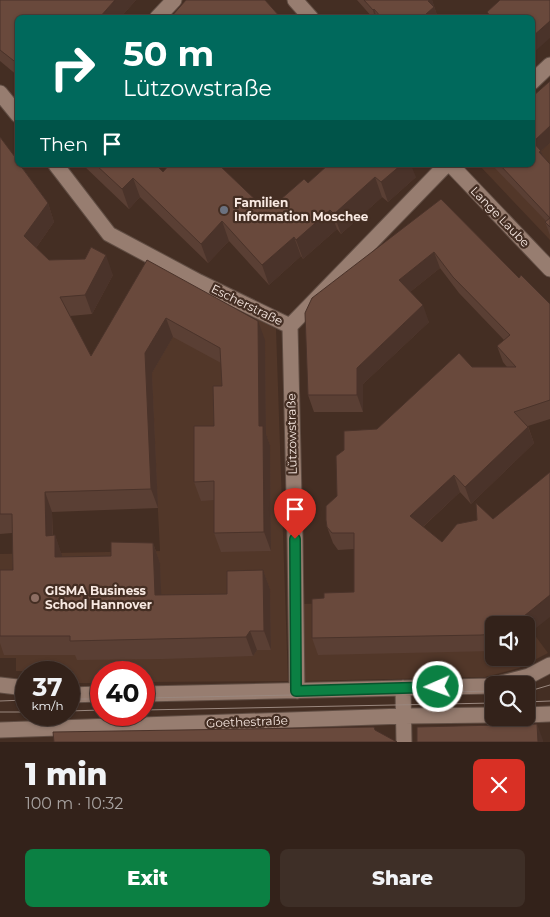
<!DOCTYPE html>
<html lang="en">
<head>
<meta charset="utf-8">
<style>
  :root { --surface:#33221a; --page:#3e2f27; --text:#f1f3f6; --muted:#a9a4a2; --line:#4e3f39; --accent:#0b8043 }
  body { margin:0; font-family:Montserrat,sans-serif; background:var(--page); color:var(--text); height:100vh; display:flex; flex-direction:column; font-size:19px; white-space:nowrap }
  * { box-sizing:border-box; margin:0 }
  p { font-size:16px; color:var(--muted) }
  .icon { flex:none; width:28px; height:28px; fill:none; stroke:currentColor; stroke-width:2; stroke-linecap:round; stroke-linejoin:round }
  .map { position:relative; height:742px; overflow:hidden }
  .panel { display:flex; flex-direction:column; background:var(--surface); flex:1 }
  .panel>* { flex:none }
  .hud { position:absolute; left:15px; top:15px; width:520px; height:152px; border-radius:8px; box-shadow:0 1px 4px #0004,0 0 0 1px var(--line); background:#00695c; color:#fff; overflow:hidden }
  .fabs { position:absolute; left:485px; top:616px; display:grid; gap:10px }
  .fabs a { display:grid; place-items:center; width:50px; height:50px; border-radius:8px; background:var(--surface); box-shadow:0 1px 4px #0004,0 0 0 1px var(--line); font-size:25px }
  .speed { position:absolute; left:15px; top:661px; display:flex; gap:10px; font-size:25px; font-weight:700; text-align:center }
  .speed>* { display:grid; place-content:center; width:65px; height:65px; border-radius:50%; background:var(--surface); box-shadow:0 1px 4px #0004,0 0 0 1px var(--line); line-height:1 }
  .speed small { font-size:12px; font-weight:400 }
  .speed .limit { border:8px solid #d22; background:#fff; color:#111 }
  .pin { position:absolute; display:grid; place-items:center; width:42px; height:42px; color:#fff; margin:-51px -21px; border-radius:50% 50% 50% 0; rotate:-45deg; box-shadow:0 0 5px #0007 }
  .pin .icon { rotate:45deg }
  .me { position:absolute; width:55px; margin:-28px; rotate:268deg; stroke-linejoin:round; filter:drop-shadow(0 0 4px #0008) }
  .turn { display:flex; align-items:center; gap:18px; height:105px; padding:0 25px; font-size:22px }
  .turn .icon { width:65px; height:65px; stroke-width:2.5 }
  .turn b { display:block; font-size:35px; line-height:42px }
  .then { display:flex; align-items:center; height:48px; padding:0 25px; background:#0003; gap:10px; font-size:19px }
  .round { display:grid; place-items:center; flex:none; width:52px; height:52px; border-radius:8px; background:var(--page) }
  .summary { display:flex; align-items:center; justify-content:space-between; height:85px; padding:0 25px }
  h1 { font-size:30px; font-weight:800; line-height:38px }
  .button { display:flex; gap:10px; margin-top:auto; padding:10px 25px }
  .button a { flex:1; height:58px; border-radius:8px; background:var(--accent); color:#fff; font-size:20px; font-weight:800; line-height:58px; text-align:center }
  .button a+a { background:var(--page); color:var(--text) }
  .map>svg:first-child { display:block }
</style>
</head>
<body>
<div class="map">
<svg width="550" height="742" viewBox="0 0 550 742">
  <rect width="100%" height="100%" fill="#442e23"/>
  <path fill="#523729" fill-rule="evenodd" d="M 550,84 L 550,240 L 479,165 L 532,165 Z
    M 161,267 L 276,329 L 288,681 L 144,682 L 144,672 L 101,672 L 101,683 L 74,683 L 73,671 L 16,671 L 16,658 L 0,658 L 0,554 L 160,551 L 151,373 Z
    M 499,587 L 548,653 L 519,668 L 485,677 L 301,681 L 299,604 L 486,600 ZM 494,625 L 526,625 L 526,658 L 494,658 Z"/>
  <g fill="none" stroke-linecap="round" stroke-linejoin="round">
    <defs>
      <path id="minor" d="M 295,0 L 311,18
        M 157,18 L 174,0
        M 532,82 L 550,65
        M 0,93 L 18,115
        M 56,165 L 109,234 L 199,282 L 290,326
        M 451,165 L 550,269
        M 290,326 L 295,539 L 297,691
        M 290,326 L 446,165
        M 0,685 L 26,688
        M 403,688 L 404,742
        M 144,694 L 490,686 L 529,676 L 550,665
        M 69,695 L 101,694
        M 526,715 L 550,714
        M 0,730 L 404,716 L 494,715"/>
    </defs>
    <use href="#minor" stroke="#604d43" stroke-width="17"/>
    <use href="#minor" stroke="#977d70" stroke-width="15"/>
    <path stroke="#9a877e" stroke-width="1" d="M 526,690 L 533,690 L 550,685
      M 144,698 L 494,691
      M 69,699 L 101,699
      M 0,701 L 26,700
      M 526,702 L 550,701
      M 144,710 L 494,703
      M 69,711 L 101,710
      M 0,712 L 26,712"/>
  </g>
  <path fill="#5a3f34" d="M 0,0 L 136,0 L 120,18 L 18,18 L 18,76 L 0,61 Z
    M 357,0 L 432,0 L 438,18 L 373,18 Z
    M 550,81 L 550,143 L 541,151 L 543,156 L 550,164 L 550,235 L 545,222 L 546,221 L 492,165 L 532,165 Z
    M 0,137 L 48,203 L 54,222 L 36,248 L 49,260 L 113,275 L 92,314 L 70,316 L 91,356 L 147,260 L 265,340 L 266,434 L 270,445 L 271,551 L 221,552 L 214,533 L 214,500 L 201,501 L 194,482 L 214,426 L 222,386 L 221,363 L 173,337 L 152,373 L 158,508 L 52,512 L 53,536 L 55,535 L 62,557 L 111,556 L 153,543 L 160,563 L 161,595 L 227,594 L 263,570 L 270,589 L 271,650 L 257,650 L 253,656 L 163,659 L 77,660 L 75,655 L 4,655 L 0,643 L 0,570 L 13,570 L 12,533 L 0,534 Z
    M 83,165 L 156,165 L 163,172 L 264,208 L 272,207 L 308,183 L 328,165 L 416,177 L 388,202 L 382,197 L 341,234 L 337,229 L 303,259 L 301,256 L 269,285 L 229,241 L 208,263 L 140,197 L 129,209 Z
    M 441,199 L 519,278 L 550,304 L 550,419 L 528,426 L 534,443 L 471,504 L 460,492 L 423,527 L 526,625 L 494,625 L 494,651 L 318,655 L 312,638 L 324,598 L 354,592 L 354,549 L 338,550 L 333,543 L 327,527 L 337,496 L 377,429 L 472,367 L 507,367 L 503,362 L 497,346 L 504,340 L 459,293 L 440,268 L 410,292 L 429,322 L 363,384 L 363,412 L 314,412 L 308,395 Z"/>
  <path fill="#4a332a" d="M 115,0 L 136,0 L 120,18 L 99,18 Z
    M 430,0 L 432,0 L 438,18 L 427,18 L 426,14 L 428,1 Z
    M 374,9 L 377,18 L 375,18 L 373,10 Z
    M 550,21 L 550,38 L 532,54 L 532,37 Z
    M 550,126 L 550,143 L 541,151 L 546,164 L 533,142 Z
    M 401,165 L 411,165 L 416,177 L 388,202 L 381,182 Z
    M 375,177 L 382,197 L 341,234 L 334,214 Z
    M 133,178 L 140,197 L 129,209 L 122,189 Z
    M 48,203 L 54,222 L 31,255 L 24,236 Z
    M 330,210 L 337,229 L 303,259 L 296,240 Z
    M 222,221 L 229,241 L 208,263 L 201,244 Z
    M 294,237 L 301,256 L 269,285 L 262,265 Z
    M 434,252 L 440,268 L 405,296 L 399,280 Z
    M 106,255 L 113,275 L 92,314 L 85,295 Z
    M 423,305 L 429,322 L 363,384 L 363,412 L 357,395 L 357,368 Z
    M 166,318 L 173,337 L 152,373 L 158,508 L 151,489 L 145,353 Z
    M 258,321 L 265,340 L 266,434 L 270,445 L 271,551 L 264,532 L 259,426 Z
    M 528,427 L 534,443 L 471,504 L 465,487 Z
    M 454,475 L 460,492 L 416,533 L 410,516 Z
    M 45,492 L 52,512 L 53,555 L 46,536 Z
    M 55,535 L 62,555 L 62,576 L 55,557 Z
    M 153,543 L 160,563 L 162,614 L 155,595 Z
    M 263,570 L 270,589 L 271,650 L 264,631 Z
    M 550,595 L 550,617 L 526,636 L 526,625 L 513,625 Z
    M 250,631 L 257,650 L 253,656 L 246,637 Z
    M 537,724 L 543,740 L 543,742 L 538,742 Z"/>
  <path fill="#69493c" stroke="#4a332a" d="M 0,0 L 115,0 L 99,18 L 18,18 L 18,64 L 0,50 Z
    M 186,0 L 265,0 L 281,18 L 170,18 Z
    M 364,0 L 430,0 L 428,1 L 434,7 L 426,14 L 429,18 L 382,18 L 374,9 L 373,10 Z
    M 500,0 L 550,0 L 550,21 L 532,37 L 532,18 L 492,18 L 487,12 Z
    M 550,81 L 550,126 L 533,142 L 541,151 L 539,152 L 550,164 L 550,227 L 545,222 L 550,218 L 500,165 L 532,165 L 532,97 Z
    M 0,137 L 18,161 L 18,165 L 20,165 L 48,203 L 24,236 L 49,260 L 85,259 L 91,247 L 106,255 L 85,295 L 60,297 L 91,356 L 147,260 L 258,321 L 259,426 L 263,426 L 264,532 L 214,533 L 214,481 L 194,482 L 194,426 L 214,426 L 213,386 L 222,386 L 220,348 L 166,318 L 145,353 L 151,489 L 45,492 L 46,536 L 55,535 L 55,557 L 111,556 L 111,542 L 153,543 L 155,595 L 227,594 L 227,571 L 263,570 L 264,631 L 250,631 L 246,637 L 156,639 L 70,641 L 70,636 L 0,636 L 0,570 L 13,570 L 12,514 L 0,514 Z
    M 96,165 L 156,165 L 163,172 L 169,165 L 219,165 L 264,208 L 269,204 L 272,207 L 304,179 L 308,183 L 328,165 L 401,165 L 381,182 L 375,177 L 334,214 L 330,210 L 296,240 L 294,237 L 262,265 L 222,221 L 201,244 L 133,178 L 122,189 Z
    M 441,199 L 519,278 L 521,275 L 550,304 L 550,400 L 514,412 L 528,427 L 465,487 L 454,475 L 410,516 L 442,542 L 457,524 L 477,520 L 476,503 L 493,519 L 550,472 L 550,595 L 513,625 L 494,625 L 494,634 L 481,635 L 312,638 L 312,599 L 324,598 L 324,593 L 354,592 L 354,533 L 332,533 L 327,527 L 326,520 L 326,506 L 337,496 L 336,456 L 344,450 L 344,431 L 377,429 L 459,353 L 472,367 L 516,367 L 497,346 L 510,335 L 453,277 L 434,252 L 399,280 L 423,305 L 357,368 L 357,395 L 308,395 L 305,313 L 312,298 Z
    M 537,724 L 538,742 L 417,742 L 417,727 Z
    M 374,727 L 375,730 L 397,742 L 54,742 L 53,732 Z"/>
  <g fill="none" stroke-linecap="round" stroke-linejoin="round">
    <defs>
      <path id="route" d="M 295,539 L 296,691 L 438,687"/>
    </defs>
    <use href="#route" stroke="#07532c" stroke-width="12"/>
    <use href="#route" stroke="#0b8043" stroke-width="9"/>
  </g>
  <circle fill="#6b7280" stroke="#442e23" stroke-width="2" cx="224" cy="210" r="5"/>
  <circle fill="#8d6e63" stroke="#442e23" stroke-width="2" cx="35" cy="598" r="5"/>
  <g text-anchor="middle" stroke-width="4.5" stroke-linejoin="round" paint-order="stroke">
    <g font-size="12" font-weight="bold" fill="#f8e9e2" stroke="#442e23" text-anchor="start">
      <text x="234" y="207">Familien<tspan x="234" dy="14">Information Moschee</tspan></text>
      <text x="45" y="595">GISMA Business<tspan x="45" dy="14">School Hannover</tspan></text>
    </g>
    <g font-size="12" fill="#f8e9e2" stroke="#442e23">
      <text transform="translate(500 217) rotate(46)" y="4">Lange Laube</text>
      <text transform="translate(247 305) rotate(26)" y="4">Escherstraße</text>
      <text transform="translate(292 434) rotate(-91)" y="4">Lützowstraße</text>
      <text transform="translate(247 722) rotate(-2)" y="4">Goethestraße</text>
    </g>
  </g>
</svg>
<div class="fabs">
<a><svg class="icon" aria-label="sound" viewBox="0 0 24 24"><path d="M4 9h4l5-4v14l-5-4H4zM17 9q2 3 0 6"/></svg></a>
<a><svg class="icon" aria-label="search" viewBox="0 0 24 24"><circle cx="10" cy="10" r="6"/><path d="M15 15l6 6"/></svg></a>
</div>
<div class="speed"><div>37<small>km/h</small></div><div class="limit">40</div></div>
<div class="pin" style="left:295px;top:539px;background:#d93025"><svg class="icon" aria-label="arrive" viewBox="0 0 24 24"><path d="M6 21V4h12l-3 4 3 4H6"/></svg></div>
<svg class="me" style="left:438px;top:687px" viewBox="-20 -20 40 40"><circle r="17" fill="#0b8043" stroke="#fff" stroke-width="3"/><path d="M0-11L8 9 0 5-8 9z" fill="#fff"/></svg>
<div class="hud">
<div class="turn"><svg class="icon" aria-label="right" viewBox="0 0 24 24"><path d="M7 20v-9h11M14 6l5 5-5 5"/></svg><div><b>50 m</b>Lützowstraße</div></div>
<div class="then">Then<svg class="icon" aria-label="arrive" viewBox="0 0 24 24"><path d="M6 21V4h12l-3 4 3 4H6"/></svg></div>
</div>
</div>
<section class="panel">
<div class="summary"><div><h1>1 min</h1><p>100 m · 10:32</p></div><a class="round" style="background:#d93025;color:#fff"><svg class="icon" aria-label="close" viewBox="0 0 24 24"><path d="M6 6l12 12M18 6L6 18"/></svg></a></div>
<div class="button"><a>Exit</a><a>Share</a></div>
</section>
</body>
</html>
